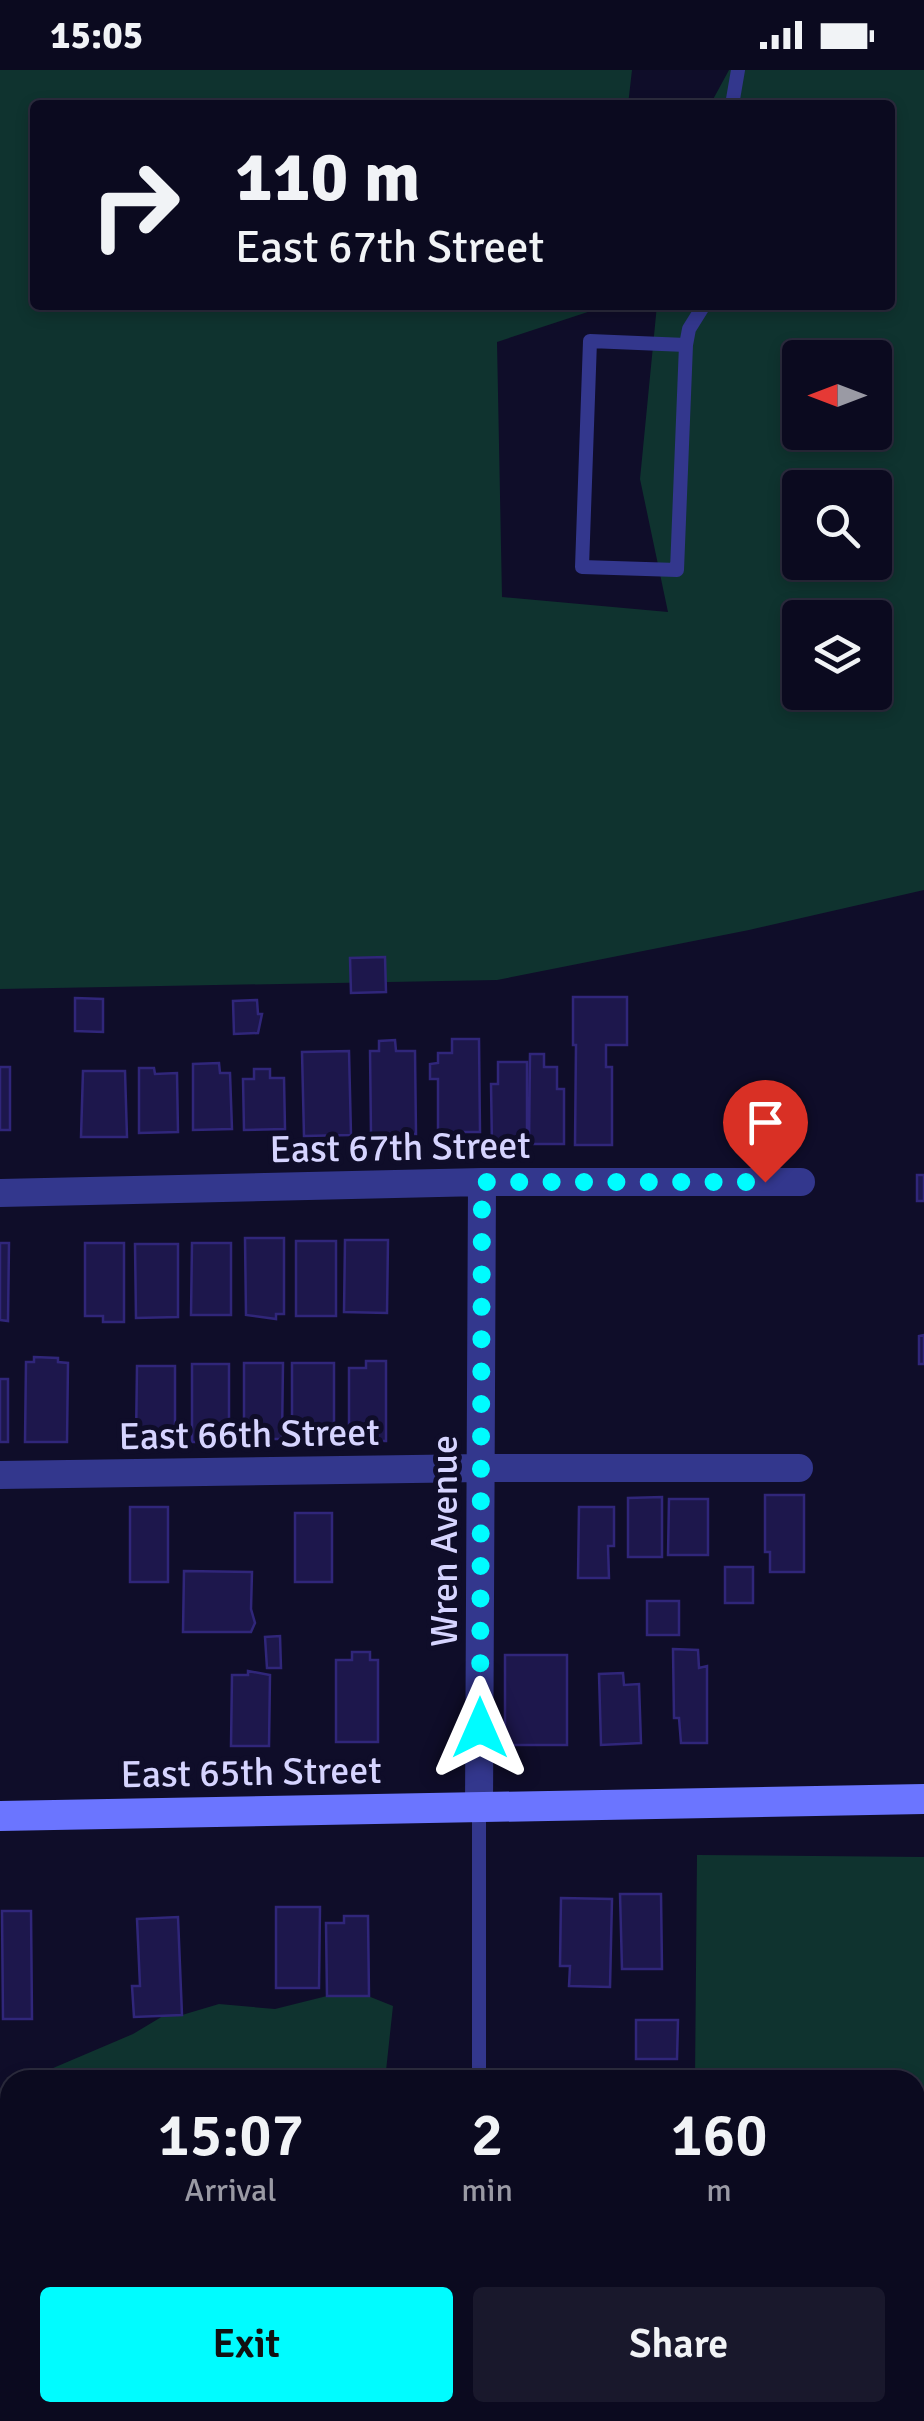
<!DOCTYPE html>
<html lang="en">
<head>
<meta charset="utf-8">
<style>
  :root { --surface:#0b0a1f; --page:#19182c; --text:#f1f3f6; --muted:#9a9aa4; --line:#2b2b3d; --accent:#00fcff }
  body { margin:0; font-family:Signika,sans-serif; background:var(--page); color:var(--text); height:100vh; display:flex; flex-direction:column; font-size:38px; white-space:nowrap }
  * { box-sizing:border-box; margin:0 }
  p { font-size:32px; color:var(--muted) }
  .icon { flex:none; width:55px; height:55px; fill:none; stroke:currentColor; stroke-width:2; stroke-linecap:round; stroke-linejoin:round }
  .map { position:relative; flex:1; overflow:hidden }
  .sheet { position:absolute; left:0px; top:2000px; width:925px; height:352px; display:flex; flex-direction:column; background:var(--surface); border-radius:30px 30px 0 0; box-shadow:0 5px 15px #0003,0 0 0 2px var(--line) }
  .sheet>* { flex:none }
  .banner { position:absolute; left:30px; top:30px; width:865px; height:210px; border-radius:10px; box-shadow:0 5px 15px #0003,0 0 0 2px var(--line); background:#0b0a1f; color:var(--text); overflow:hidden }
  .needle { width:65px; rotate:270deg }
  .controls { position:absolute; left:782px; top:270px; display:grid; gap:20px }
  .controls a { display:grid; place-items:center; width:110px; height:110px; border-radius:10px; background:var(--surface); box-shadow:0 5px 15px #0003,0 0 0 2px var(--line); font-size:50px }
  .pin { position:absolute; display:grid; place-items:center; width:85px; height:85px; color:#fff; margin:-102px -42px; border-radius:50% 50% 50% 0; rotate:-45deg; box-shadow:0 0 10px #0007 }
  .pin .icon { rotate:45deg }
  .me { position:absolute; width:110px; margin:-55px; rotate:0deg; stroke-linejoin:round; filter:drop-shadow(0 0 8px #0008) }
  .turn { display:flex; align-items:center; gap:35px; height:210px; padding:0 40px; font-size:45px }
  .turn .icon { width:130px; height:130px; stroke-width:2.5 }
  .turn b { display:block; font-size:70px; line-height:85px }
  .eta { display:flex; justify-content:space-evenly; align-items:center; height:170px; text-align:center }
  .eta b { font-size:60px; font-weight:600; line-height:70px }
  .cta { display:flex; gap:20px; margin-top:auto; padding:20px 40px }
  .cta a { flex:1; height:115px; border-radius:10px; background:var(--accent); color:#111; font-size:40px; font-weight:600; line-height:115px; text-align:center }
  .cta a+a { background:var(--page); color:var(--text) }
  .status { display:flex; justify-content:space-between; align-items:center; height:70px; padding:0 50px; background:var(--surface); direction:ltr }
  .status svg { height:28px; fill:currentColor }
  .map>svg:first-child { display:block }
</style>
</head>
<body>
<div class="status"><b>15:05</b><svg viewBox="0 0 49 12"><path d="M0 12V9h3v3zM5 12V6h3v6zM10 12V3h3v9zM15 12V0h3v12zM26 1h20v11H26zM47 4h2v5h-2z"/></svg></div>
<div class="map">
<svg width="924" height="2351" viewBox="0 0 924 2351">
  <rect width="100%" height="100%" fill="#0f0d29"/>
  <path fill="#0f332f" fill-rule="evenodd" d="M 0,0 L 632,0 L 628,35 L 35,35 L 35,235 L 609,235 L 497,272 L 502,527 L 668,542 L 640,409 L 657,235 L 890,235 L 890,35 L 710,35 L 729,0 L 924,0 L 924,820 L 749,860 L 497,910 L 0,919 ZM 800,288 L 875,288 L 875,362 L 800,362 ZM 800,418 L 875,418 L 875,492 L 800,492 ZM 800,548 L 875,548 L 875,622 L 800,622 Z
    M 697,1785 L 924,1787 L 924,2351 L 691,2351 L 692,2342 L 915,2342 L 915,2010 L 695,2010 Z
    M 327,1926 L 368,1926 L 393,1936 L 385,2010 L 25,2010 L 133,1964 L 163,1946 L 182,1945 L 219,1934 L 275,1939 Z
    M 10,2017 L 10,2136 L 0,2151 L 0,2021 Z"/>
  <path fill="#1d174c" stroke="#30267a" stroke-width="2.5" d="M 385,887 L 386,922 L 351,923 L 350,888 Z
    M 573,927 L 627,927 L 627,975 L 606,975 L 606,997 L 612,997 L 612,1075 L 575,1075 L 576,975 L 573,975 Z
    M 75,928 L 103,929 L 103,962 L 75,961 Z
    M 257,930 L 258,944 L 262,944 L 258,963 L 234,964 L 233,931 Z
    M 452,969 L 479,969 L 480,1062 L 438,1062 L 438,1009 L 430,1009 L 430,994 L 438,993 L 438,983 L 452,983 Z
    M 395,970 L 396,981 L 415,981 L 416,1064 L 371,1064 L 370,981 L 379,981 L 379,971 Z
    M 349,981 L 351,1065 L 304,1066 L 302,982 Z
    M 530,984 L 544,984 L 544,997 L 557,997 L 557,1019 L 564,1019 L 564,1074 L 529,1074 Z
    M 498,992 L 527,992 L 527,1077 L 492,1077 L 491,1014 L 498,1014 Z
    M 219,993 L 220,1003 L 230,1003 L 232,1059 L 193,1060 L 193,994 Z
    M 0,997 L 10,997 L 10,1060 L 0,1060 Z
    M 139,998 L 154,998 L 155,1004 L 177,1003 L 178,1062 L 139,1063 Z
    M 254,999 L 270,999 L 270,1008 L 284,1008 L 285,1059 L 244,1060 L 243,1009 L 254,1009 Z
    M 83,1001 L 125,1001 L 127,1067 L 81,1067 Z
    M 917,1105 L 924,1105 L 924,1131 L 917,1131 Z
    M 245,1168 L 284,1168 L 284,1244 L 276,1244 L 276,1249 L 246,1245 Z
    M 345,1170 L 388,1170 L 387,1243 L 344,1242 Z
    M 296,1171 L 336,1171 L 336,1246 L 296,1246 Z
    M 0,1173 L 9,1173 L 8,1251 L 0,1250 Z
    M 85,1173 L 124,1173 L 124,1252 L 103,1252 L 103,1246 L 85,1246 Z
    M 192,1173 L 231,1173 L 231,1245 L 191,1245 Z
    M 135,1174 L 178,1174 L 178,1247 L 136,1248 Z
    M 924,1265 L 924,1294 L 919,1294 L 919,1266 Z
    M 34,1287 L 58,1288 L 58,1292 L 68,1293 L 67,1372 L 25,1372 L 26,1292 L 34,1292 Z
    M 366,1291 L 386,1291 L 386,1371 L 361,1371 L 361,1360 L 349,1360 L 349,1298 L 366,1298 Z
    M 244,1293 L 283,1293 L 282,1369 L 244,1369 Z
    M 292,1293 L 334,1293 L 334,1371 L 292,1371 Z
    M 192,1294 L 229,1294 L 229,1372 L 192,1372 Z
    M 137,1296 L 175,1296 L 175,1372 L 159,1372 L 159,1377 L 152,1377 L 152,1372 L 136,1372 Z
    M 0,1309 L 8,1309 L 8,1372 L 0,1372 Z
    M 765,1425 L 804,1425 L 804,1502 L 770,1502 L 770,1482 L 765,1482 Z
    M 662,1427 L 662,1487 L 628,1487 L 628,1428 Z
    M 669,1429 L 708,1429 L 708,1485 L 668,1485 Z
    M 130,1437 L 168,1437 L 168,1512 L 130,1512 Z
    M 579,1437 L 614,1437 L 614,1476 L 608,1476 L 609,1508 L 578,1508 Z
    M 295,1443 L 332,1443 L 332,1512 L 295,1512 Z
    M 725,1497 L 753,1497 L 753,1533 L 725,1533 Z
    M 184,1501 L 252,1502 L 251,1539 L 255,1553 L 251,1562 L 183,1562 Z
    M 647,1531 L 679,1531 L 679,1565 L 647,1565 Z
    M 280,1566 L 281,1598 L 267,1598 L 265,1567 Z
    M 673,1579 L 698,1580 L 699,1598 L 707,1596 L 707,1673 L 681,1673 L 679,1648 L 674,1648 Z
    M 352,1582 L 370,1582 L 370,1590 L 378,1590 L 378,1672 L 336,1672 L 336,1590 L 352,1590 Z
    M 505,1585 L 567,1585 L 567,1675 L 505,1675 Z
    M 248,1601 L 270,1605 L 269,1676 L 231,1676 L 232,1605 L 248,1605 Z
    M 623,1603 L 624,1615 L 639,1614 L 641,1673 L 601,1675 L 599,1604 Z
    M 620,1824 L 661,1824 L 662,1899 L 622,1899 Z
    M 561,1828 L 612,1829 L 610,1917 L 569,1916 L 570,1896 L 560,1896 Z
    M 276,1837 L 320,1837 L 319,1918 L 276,1918 Z
    M 2,1841 L 31,1841 L 32,1949 L 3,1949 Z
    M 344,1846 L 368,1846 L 369,1926 L 327,1926 L 326,1853 L 344,1853 Z
    M 178,1847 L 182,1945 L 134,1947 L 132,1916 L 140,1916 L 137,1849 Z
    M 636,1950 L 678,1950 L 677,1989 L 636,1989 Z"/>
  <g fill="none" stroke-linecap="round" stroke-linejoin="round">
    <path stroke="#33378d" stroke-width="14" d="M 732,35 L 738,0
      M 686,275 L 590,271 L 582,497 L 677,500 L 686,275 L 689,259 L 704,235
      M 479,1738 L 479,2010
      M 0,2081 L 10,2080
      M 471,2342 L 471,2351"/>
    <path stroke="#33378d" stroke-width="28" d="M 0,1123 L 482,1112 L 801,1112
      M 0,1405 L 482,1398 L 799,1398
      M 479,1738 L 482,1112"/>
    <path stroke="#6b75ff" stroke-width="30" d="M 0,1746 L 924,1729"/>
  </g>
  <g fill="none" stroke-linecap="round" stroke-linejoin="round">
    <path stroke="#00fcff" stroke-width="18" stroke-dasharray="0 32.4" d="M 480,1658 L 482,1112 L 765,1112"/>
  </g>
  <g text-anchor="middle" stroke-width="10" stroke-linejoin="round" paint-order="stroke">
    <g font-size="38" fill="#d6d4ff" stroke="#0f0d29">
      <text transform="translate(400 1077) rotate(-1)" y="13">East 67th Street</text>
      <text transform="translate(249 1364) rotate(-1)" y="13">East 66th Street</text>
      <text transform="translate(444 1471) rotate(-90)" y="13">Wren Avenue</text>
      <text transform="translate(251 1702) rotate(-1)" y="13">East 65th Street</text>
    </g>
  </g>
</svg>
<div class="controls">
<a><svg class="needle" viewBox="-14 -14 28 28"><path d="M0-13l5 13h-10z" fill="#e53935"/><path d="M0 13l5-13h-10z" fill="#9a9aa4"/></svg></a>
<a><svg class="icon" aria-label="search" viewBox="0 0 24 24"><circle cx="10" cy="10" r="6"/><path d="M15 15l6 6"/></svg></a>
<a><svg class="icon" aria-label="layers" viewBox="0 0 24 24"><path d="M12 4l9 5-9 5-9-5zM3 14l9 5 9-5"/></svg></a>
</div>
<div class="pin" style="left:765px;top:1112px;background:#d93025"><svg class="icon" aria-label="arrive" viewBox="0 0 24 24"><path d="M6 21V4h12l-3 4 3 4H6"/></svg></div>
<svg class="me" style="left:480px;top:1658px" viewBox="-20 -20 40 40"><path d="M0-17L14 15 0 8-14 15z" fill="#00fcff" stroke="#fff" stroke-width="4"/></svg>
<div class="banner">
<div class="turn"><svg class="icon" aria-label="right" viewBox="0 0 24 24"><path d="M7 20v-9h11M14 6l5 5-5 5"/></svg><div><b>110 m</b>East 67th Street</div></div>
</div>
<section class="sheet">
<div class="eta">
<div><b>15:07</b><p>Arrival</p></div>
<div><b>2</b><p>min</p></div>
<div><b>160</b><p>m</p></div>
</div>
<div class="cta"><a>Exit</a><a>Share</a></div>
</section>
</div>
</body>
</html>
